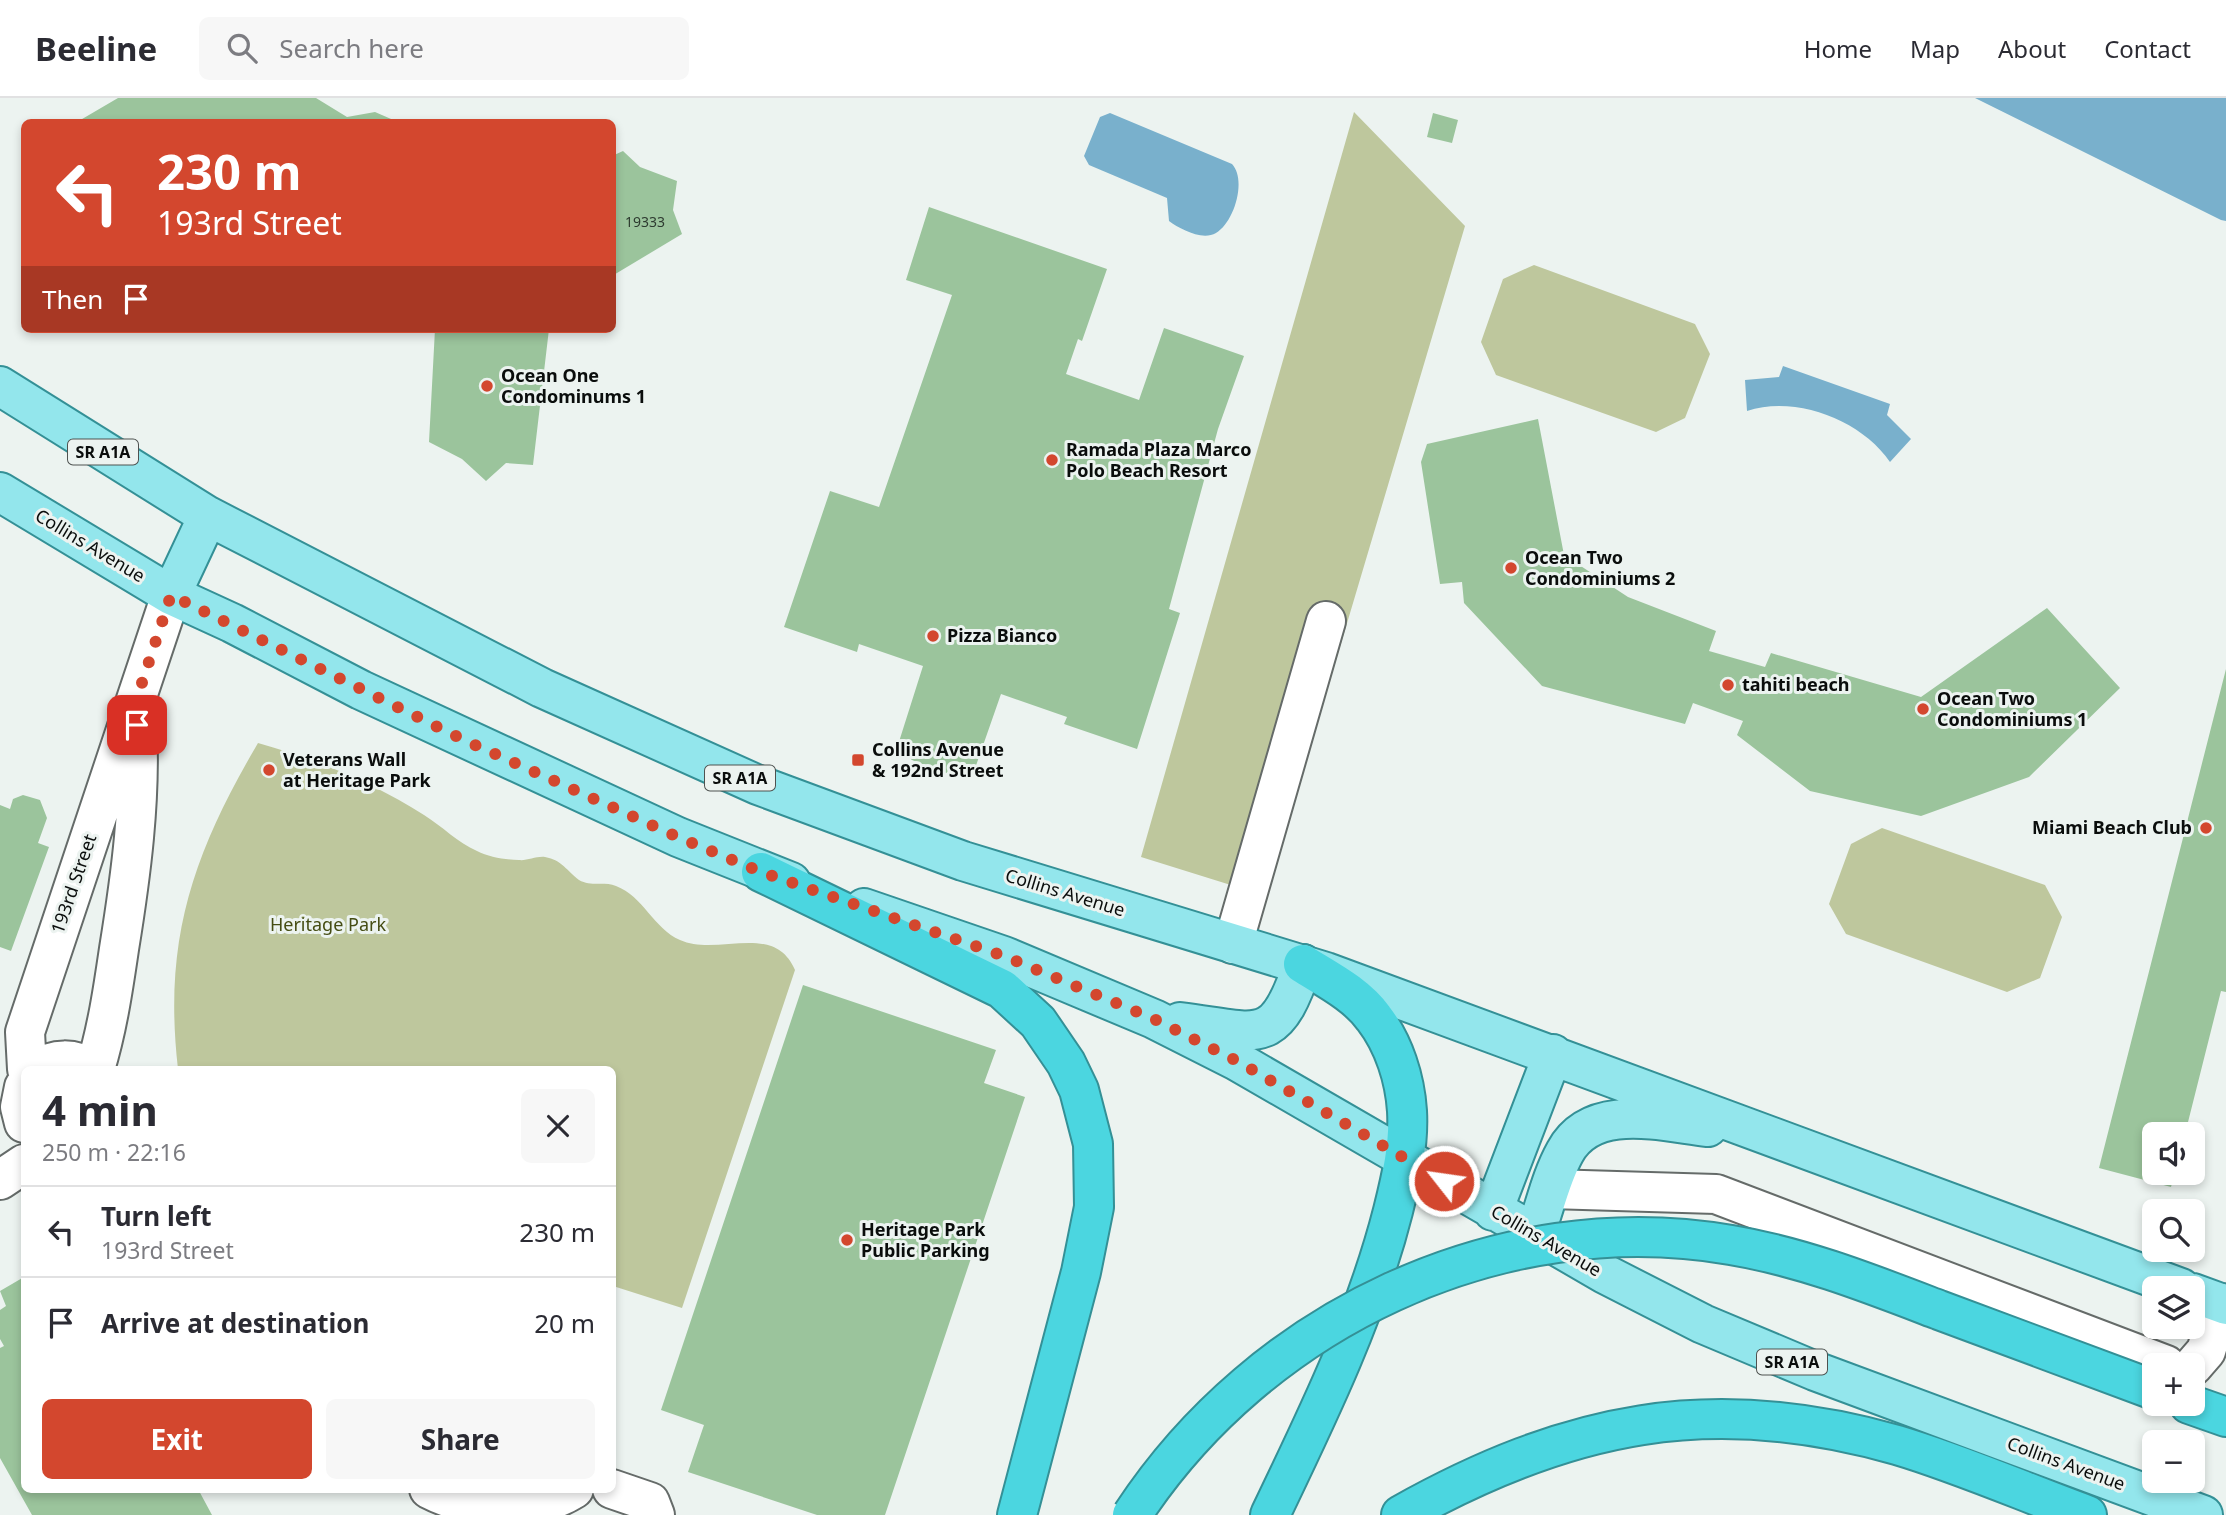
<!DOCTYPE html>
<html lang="en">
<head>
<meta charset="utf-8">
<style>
  :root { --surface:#fff; --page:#f7f7f7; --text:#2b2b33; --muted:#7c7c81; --line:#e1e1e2; --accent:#d3472e }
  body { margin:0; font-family:"Noto Sans",sans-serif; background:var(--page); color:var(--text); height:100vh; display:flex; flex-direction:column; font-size:26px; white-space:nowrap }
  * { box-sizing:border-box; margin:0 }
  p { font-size:23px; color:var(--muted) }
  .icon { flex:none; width:38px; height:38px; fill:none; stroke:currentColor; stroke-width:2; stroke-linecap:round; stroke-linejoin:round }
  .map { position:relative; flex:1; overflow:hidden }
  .panel { position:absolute; left:21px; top:968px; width:595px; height:427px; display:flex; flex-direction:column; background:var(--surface); border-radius:10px; box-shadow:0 4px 10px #0003 }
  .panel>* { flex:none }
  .hud { position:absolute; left:21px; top:21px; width:595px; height:214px; border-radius:10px; box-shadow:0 4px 10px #0003; background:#d3472e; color:#fff; overflow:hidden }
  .tools { position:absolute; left:2142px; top:1024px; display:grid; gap:14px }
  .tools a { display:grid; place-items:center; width:63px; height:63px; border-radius:10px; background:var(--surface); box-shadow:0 4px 10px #0003; font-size:35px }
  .pin { position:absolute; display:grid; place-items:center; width:60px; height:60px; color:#fff; margin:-30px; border-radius:14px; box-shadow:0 4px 10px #0006 }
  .me { position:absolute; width:77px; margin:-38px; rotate:300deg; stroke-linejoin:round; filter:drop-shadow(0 0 5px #0008) }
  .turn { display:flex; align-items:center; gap:24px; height:147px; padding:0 21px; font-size:32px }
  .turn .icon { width:91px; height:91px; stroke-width:2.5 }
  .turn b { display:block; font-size:49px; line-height:60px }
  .then { display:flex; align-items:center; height:66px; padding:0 21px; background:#0003; gap:14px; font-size:26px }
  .round { display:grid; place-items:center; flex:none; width:74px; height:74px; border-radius:10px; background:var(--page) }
  .summary { display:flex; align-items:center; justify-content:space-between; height:119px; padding:0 21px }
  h1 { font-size:42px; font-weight:700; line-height:52px }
  .primary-button { display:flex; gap:14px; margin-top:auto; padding:14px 21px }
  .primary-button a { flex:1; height:80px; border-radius:10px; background:var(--accent); color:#fff; font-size:28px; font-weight:700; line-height:80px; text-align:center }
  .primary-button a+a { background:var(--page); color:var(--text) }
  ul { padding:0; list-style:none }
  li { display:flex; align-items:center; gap:21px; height:91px; padding:0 21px; border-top:2px solid var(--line) }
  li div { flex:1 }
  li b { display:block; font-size:26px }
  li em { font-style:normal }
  header { display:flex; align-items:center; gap:42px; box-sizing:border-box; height:98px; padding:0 35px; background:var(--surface); border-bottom:2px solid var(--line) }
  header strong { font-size:33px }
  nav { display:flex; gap:38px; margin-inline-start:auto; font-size:24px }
  .search { width:490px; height:63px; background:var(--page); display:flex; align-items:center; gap:18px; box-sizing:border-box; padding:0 24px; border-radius:10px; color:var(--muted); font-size:26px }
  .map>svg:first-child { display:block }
</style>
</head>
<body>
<header>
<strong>Beeline</strong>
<div class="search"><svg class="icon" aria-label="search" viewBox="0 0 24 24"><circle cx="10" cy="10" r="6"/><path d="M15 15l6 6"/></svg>Search here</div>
<nav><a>Home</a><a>Map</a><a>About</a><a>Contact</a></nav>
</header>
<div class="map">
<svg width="2226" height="1417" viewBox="0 0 2226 1417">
  <rect width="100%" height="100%" fill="#ecf3f0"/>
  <path fill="#bec79d" d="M 1354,14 L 1465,128 L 1266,798 L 1141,759 Z
    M 1534,167 L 1695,226 L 1710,256 L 1685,320 L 1656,334 L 1496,277 L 1481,244 L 1503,181 Z
    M 258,645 C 316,661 374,685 424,717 C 442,728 458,745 477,753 C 489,759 506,762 519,762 C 527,763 536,758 545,759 C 562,762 567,773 579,782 C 591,789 604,783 616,788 C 643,798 654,831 680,842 C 718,859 774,823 795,872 L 682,1210 L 613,1188 L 612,971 L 178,971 C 163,841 193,756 258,645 Z
    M 1882,730 L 2045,787 L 2062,819 L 2040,880 L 2007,894 L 1846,836 L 1829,806 L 1851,746 Z"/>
  <path fill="#79b0cc" d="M 1975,0 L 2226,0 L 2226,123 L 2221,122 Z
    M 1110,15 L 1232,66 C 1247,82 1234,125 1216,135 C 1202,143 1180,131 1169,123 L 1167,100 L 1089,67 L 1084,58 L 1100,19 Z
    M 1783,268 L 1890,306 L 1887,317 L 1911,341 L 1890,364 C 1861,322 1796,297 1747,313 L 1745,282 L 1779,279 Z"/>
  <path fill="#9bc49c" d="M 118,0 L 316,0 L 347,19 L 375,14 L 398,24 L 77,24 Z
    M 1433,15 L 1458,22 L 1452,45 L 1427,39 Z
    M 623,53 L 640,69 L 677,83 L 673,112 L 682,136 L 612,178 L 612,58 Z
    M 929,109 L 1107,171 L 1082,243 L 1078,241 L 1066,276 L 1139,302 L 1164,230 L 1244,258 L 1218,331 L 1169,511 L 1180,515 L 1137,651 L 1064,626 L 1067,619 L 1001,596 L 972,679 L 940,674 L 912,662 L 897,650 L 923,568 L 859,546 L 857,554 L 784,529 L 830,393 L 879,409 L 952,197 L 906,182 Z
    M 435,231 L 549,231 L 533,367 L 506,365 L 486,383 L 462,361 L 429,344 Z
    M 1538,321 L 1564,457 L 1628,499 L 1716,533 L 1709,553 L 1765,569 L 1771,555 L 1921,599 L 2047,510 L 2120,590 L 2029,679 L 1921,718 L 1810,693 L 1737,637 L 1743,623 L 1693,605 L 1685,626 L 1542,588 L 1464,505 L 1462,484 L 1440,486 L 1421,364 L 1427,346 Z
    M 2226,571 L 2226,894 L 2221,893 L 2185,1036 L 2154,1036 L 2154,1074 L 2175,1074 L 2171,1089 L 2099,1070 Z
    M 23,697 L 40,702 L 47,720 L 38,745 L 49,749 L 11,853 L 0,849 L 0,707 L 10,711 L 13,701 Z
    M 803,887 L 996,952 L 984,985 L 1025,999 L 885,1417 L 817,1417 L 688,1374 L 704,1327 L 661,1312 Z
    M 24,1179 L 24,1391 L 198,1391 L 212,1417 L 32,1417 L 0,1360 L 0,1250 L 4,1248 L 0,1241 L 0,1212 L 6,1208 L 0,1193 Z"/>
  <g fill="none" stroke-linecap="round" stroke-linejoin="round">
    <defs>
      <path id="minor" d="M 1233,846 L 1326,523
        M 27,971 L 25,934 L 171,497
        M 38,971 C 54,960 74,959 90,971
        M 95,971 C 107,932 113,892 119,851 C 131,777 141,702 137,627
        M 24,989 L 20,1009 L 24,1025
        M 0,1082 L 24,1066
        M 1550,1091 L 1716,1096 L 2166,1267
        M 2193,1268 L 2206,1253 L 2221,1205
        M 429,1391 C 474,1414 532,1417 574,1391
        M 612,1391 L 650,1404 L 655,1417"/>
      <path id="major" d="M 0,288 L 208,418 L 542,590 L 758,687 L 963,763 L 1326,874 L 2181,1190
        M 0,394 L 171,497 L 232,525 L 361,592 L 678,739 L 791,784
        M 171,497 L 208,418
        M 864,810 L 1004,858 L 1154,921 L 1237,963 L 1605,1176 L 1703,1226 L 1815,1273 L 2203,1417
        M 1180,924 C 1259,934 1275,951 1303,866
        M 1493,1113 L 1553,956
        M 1535,1136 C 1545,1109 1551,1079 1565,1054 C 1592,1004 1662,1024 1708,1029
        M 2193,1195 L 2226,1207"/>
      <path id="highway" d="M 761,774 L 1002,891 L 1038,924 L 1066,965 L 1079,992 L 1093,1046 L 1094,1109 L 1081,1174 L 1017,1417
        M 2189,1306 L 2226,1319
        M 1270,1417 C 1317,1319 1366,1219 1393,1113 C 1401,1081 1409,1047 1407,1013 C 1405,981 1394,946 1374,920 C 1357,896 1327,881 1303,866
        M 1401,1417 C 1567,1324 1711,1294 1897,1347 C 1961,1366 2024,1394 2087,1417"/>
    </defs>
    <use href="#minor" stroke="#656b69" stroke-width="42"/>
    <use href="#major" stroke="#349096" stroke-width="42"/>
    <use href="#highway" stroke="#349096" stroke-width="42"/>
    <use href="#minor" stroke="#fff" stroke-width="38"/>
    <use href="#major" stroke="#93e6ec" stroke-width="38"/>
    <use href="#highway" stroke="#4bd6e0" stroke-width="38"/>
    <defs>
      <path id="highway-bridge" d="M 1132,1417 C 1260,1222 1499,1107 1731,1147 C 1803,1159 1871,1186 1939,1212 C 2011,1239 2083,1266 2154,1292"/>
    </defs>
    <use href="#highway-bridge" stroke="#349096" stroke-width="42" stroke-linecap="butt"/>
    <use href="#highway-bridge" stroke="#4bd6e0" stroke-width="38"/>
  </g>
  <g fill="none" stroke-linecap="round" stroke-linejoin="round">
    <path stroke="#d3472e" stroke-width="12" stroke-dasharray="0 21.6" d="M 137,627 L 136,603 L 171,497 L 462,641 L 678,739 L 761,774 L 1004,858 L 1154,921 L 1237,963 L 1444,1083"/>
  </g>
  <g fill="#d3472e" stroke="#ecf3f0" stroke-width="2.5">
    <circle cx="487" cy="288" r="7"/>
    <circle cx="1052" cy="362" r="7"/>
    <circle cx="1511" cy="470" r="7"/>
    <circle cx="933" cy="538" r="7"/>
    <circle cx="1728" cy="587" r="7"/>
    <circle cx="1923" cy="611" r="7"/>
    <rect x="851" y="655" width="14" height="14" rx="3.5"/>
    <circle cx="269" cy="672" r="7"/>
    <circle cx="2206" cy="730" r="7"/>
    <circle cx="847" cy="1142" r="7"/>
  </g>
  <g text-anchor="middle" stroke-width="6" stroke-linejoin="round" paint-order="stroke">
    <g font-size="14" fill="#2e3b30">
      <text x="645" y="129">19333</text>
    </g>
    <g fill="#ecf3f0" stroke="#4e5250" stroke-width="2">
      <rect x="68" y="341.5" width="70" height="25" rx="5"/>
      <rect x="705" y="667.5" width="70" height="25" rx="5"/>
      <rect x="1757" y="1251.5" width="70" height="25" rx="5"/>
    </g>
    <g font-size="16" font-weight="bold" fill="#0a0d0c">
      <text x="103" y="360">SR A1A</text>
      <text x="740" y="686">SR A1A</text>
      <text x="1792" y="1270">SR A1A</text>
    </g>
    <g font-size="18" font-weight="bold" fill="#0a0d0c" stroke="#ecf3f0" text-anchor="start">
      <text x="501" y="284">Ocean One<tspan x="501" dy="21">Condominums 1</tspan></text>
      <text x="1066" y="358">Ramada Plaza Marco<tspan x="1066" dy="21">Polo Beach Resort</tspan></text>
      <text x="1525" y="466">Ocean Two<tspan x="1525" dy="21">Condominiums 2</tspan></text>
      <text x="947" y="544">Pizza Bianco</text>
      <text x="1742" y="593">tahiti beach</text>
      <text x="1937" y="607">Ocean Two<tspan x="1937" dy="21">Condominiums 1</tspan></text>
      <text x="872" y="658">Collins Avenue<tspan x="872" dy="21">&amp; 192nd Street</tspan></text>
      <text x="283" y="668">Veterans Wall<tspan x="283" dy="21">at Heritage Park</tspan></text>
      <text x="2192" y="736" text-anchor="end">Miami Beach Club</text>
      <text x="861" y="1138">Heritage Park<tspan x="861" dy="21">Public Parking</tspan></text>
    </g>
    <g font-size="18" fill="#0a0d0c" stroke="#ecf3f0">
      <text transform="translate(90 448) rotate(31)" y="6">Collins Avenue</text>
      <text transform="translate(74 786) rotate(-71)" y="6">193rd Street</text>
      <text transform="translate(1065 795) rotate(17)" y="6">Collins Avenue</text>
      <text transform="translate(1546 1143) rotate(30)" y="6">Collins Avenue</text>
      <text transform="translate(2066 1366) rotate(20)" y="6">Collins Avenue</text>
    </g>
    <g font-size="18" fill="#454d13" stroke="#ecf3f0">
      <text x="328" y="833">Heritage Park</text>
    </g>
  </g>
</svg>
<div class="tools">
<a><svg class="icon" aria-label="sound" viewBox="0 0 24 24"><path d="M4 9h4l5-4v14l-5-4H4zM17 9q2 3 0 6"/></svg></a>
<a><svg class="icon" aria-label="search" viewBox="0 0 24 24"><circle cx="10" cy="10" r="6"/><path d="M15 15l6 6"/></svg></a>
<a><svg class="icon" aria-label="layers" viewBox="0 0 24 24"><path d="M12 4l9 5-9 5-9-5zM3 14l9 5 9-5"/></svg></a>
<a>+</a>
<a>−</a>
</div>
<div class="pin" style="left:137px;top:627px;background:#d93025"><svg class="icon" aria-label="arrive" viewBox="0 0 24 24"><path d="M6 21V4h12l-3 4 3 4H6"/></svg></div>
<svg class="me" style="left:1444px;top:1083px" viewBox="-20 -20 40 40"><circle r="17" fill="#d3472e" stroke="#fff" stroke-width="3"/><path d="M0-11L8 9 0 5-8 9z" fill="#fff"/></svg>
<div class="hud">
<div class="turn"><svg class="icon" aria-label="left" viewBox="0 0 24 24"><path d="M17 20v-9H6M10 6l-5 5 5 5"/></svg><div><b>230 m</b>193rd Street</div></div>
<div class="then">Then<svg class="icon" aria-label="arrive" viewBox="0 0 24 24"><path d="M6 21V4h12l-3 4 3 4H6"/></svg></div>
</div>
<section class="panel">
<div class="summary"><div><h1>4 min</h1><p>250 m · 22:16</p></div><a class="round"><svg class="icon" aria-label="close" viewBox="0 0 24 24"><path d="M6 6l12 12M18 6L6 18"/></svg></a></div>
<ul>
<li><svg class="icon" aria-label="left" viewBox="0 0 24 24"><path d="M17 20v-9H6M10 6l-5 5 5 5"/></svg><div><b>Turn left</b><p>193rd Street</p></div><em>230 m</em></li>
<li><svg class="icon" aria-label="arrive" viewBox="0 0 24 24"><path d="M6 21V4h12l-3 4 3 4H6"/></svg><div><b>Arrive at destination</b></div><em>20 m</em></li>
</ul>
<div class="primary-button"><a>Exit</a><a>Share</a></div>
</section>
</div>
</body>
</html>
